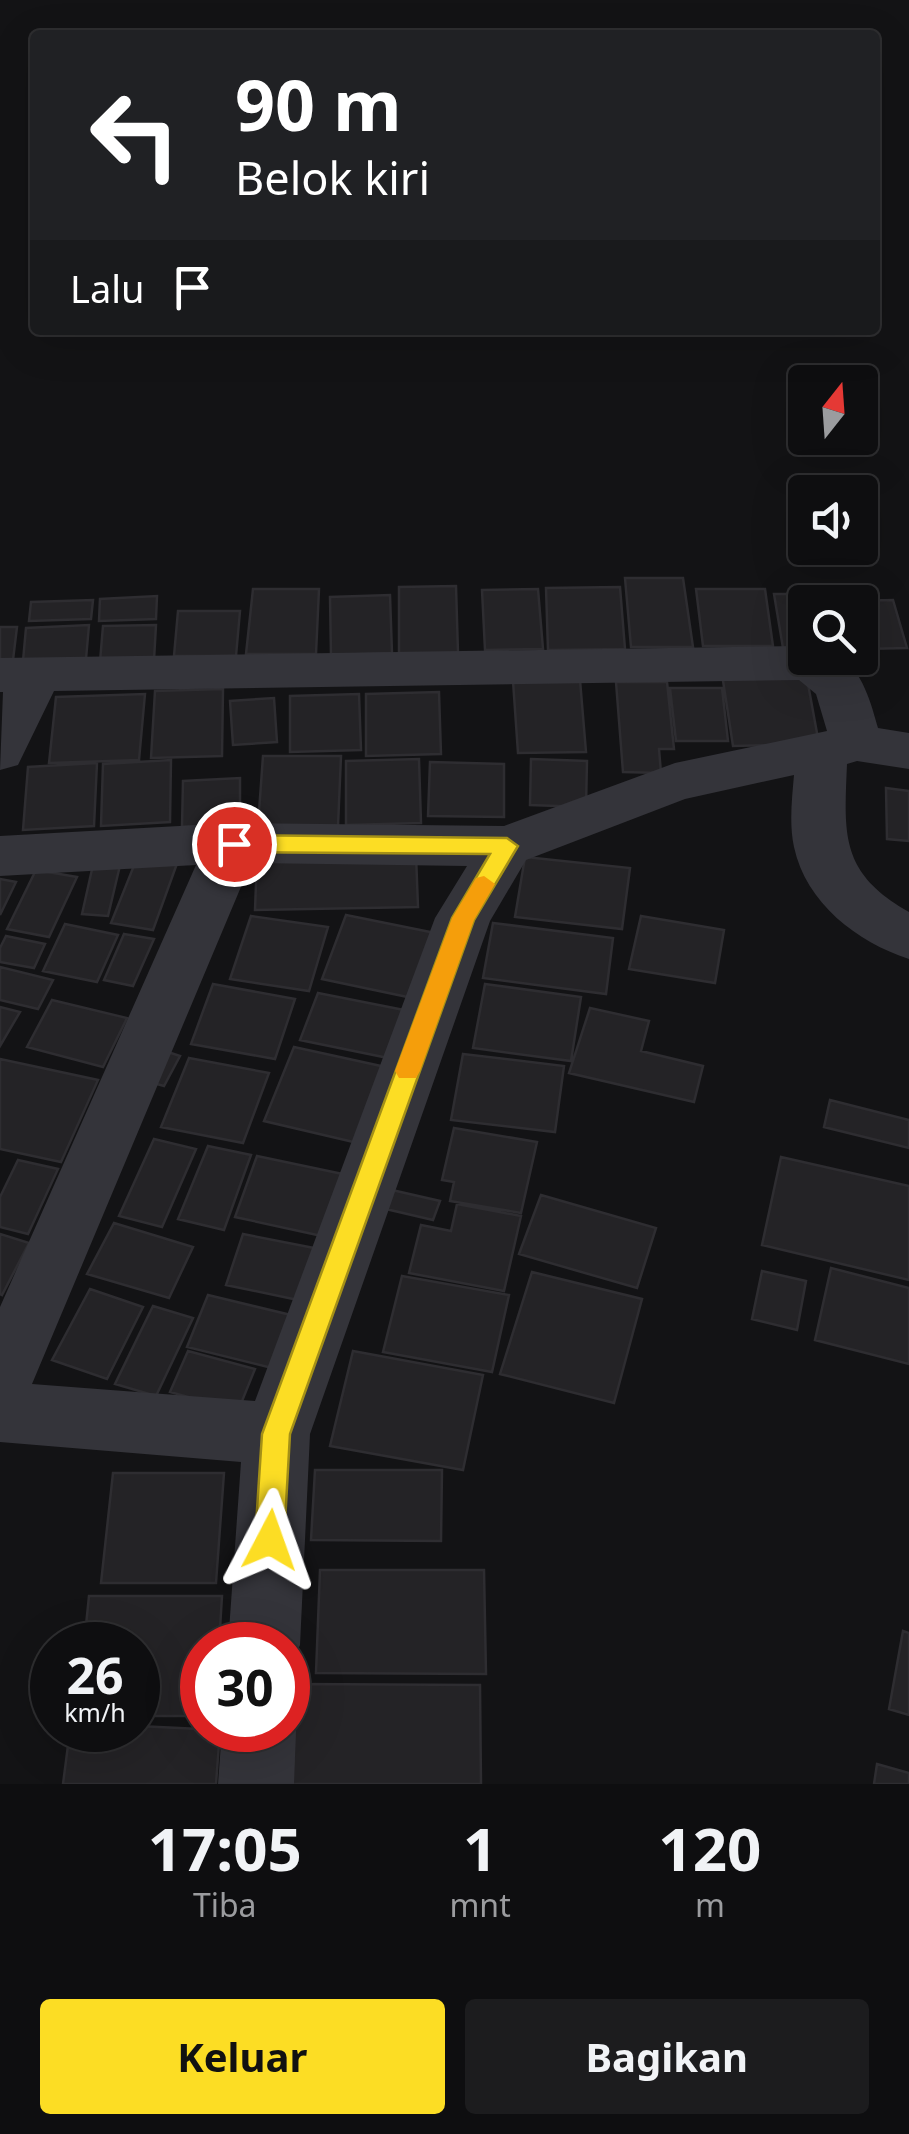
<!DOCTYPE html>
<html lang="id">
<head>
<meta charset="utf-8">
<style>
  :root { --surface:#0e0e10; --page:#1c1c1e; --text:#f1f3f6; --muted:#9b9c9f; --line:#2e2e30; --accent:#fcdd24 }
  body { margin:0; font-family:"Noto Sans",sans-serif; background:var(--page); color:var(--text); height:100vh; display:flex; flex-direction:column; font-size:38px; white-space:nowrap }
  * { box-sizing:border-box; margin:0 }
  p { font-size:32px; color:var(--muted) }
  .icon { flex:none; width:55px; height:55px; fill:none; stroke:currentColor; stroke-width:2; stroke-linecap:round; stroke-linejoin:round }
  .map { position:relative; height:1784px; overflow:hidden }
  .sheet { display:flex; flex-direction:column; background:var(--surface); flex:1 }
  .sheet>* { flex:none }
  .top-card { position:absolute; left:30px; top:30px; width:850px; height:305px; border-radius:10px; box-shadow:0 10px 40px #0002,0 0 0 2px var(--line); background:#202124; color:#fff; overflow:hidden }
  .needle { width:65px; rotate:17deg }
  .controls { position:absolute; left:788px; top:365px; display:grid; gap:20px }
  .controls a { display:grid; place-items:center; width:90px; height:90px; border-radius:10px; background:var(--surface); box-shadow:0 10px 40px #0002,0 0 0 2px var(--line); font-size:50px }
  .speed { position:absolute; left:30px; top:1622px; display:flex; gap:20px; font-size:50px; font-weight:700; text-align:center }
  .speed>* { display:grid; place-content:center; width:130px; height:130px; border-radius:50%; background:var(--surface); box-shadow:0 10px 40px #0002,0 0 0 2px var(--line); line-height:1 }
  .speed small { font-size:25px; font-weight:400 }
  .speed .limit { border:15px solid #d22; background:#fff; color:#111 }
  .pin { position:absolute; display:grid; place-items:center; width:85px; height:85px; color:#fff; margin:-42px; border:5px solid #fff; border-radius:50%; box-shadow:0 2px 10px #0007 }
  .me { position:absolute; width:110px; margin:-55px; rotate:4deg; stroke-linejoin:round; filter:drop-shadow(0 0 8px #0008) }
  .turn { display:flex; align-items:center; gap:35px; height:210px; padding:0 40px; font-size:45px }
  .turn .icon { width:130px; height:130px; stroke-width:2.5 }
  .turn b { display:block; font-size:70px; line-height:85px }
  .then { display:flex; align-items:center; height:95px; padding:0 40px; background:#0003; gap:20px; font-size:38px }
  .eta { display:flex; justify-content:space-evenly; align-items:center; height:170px; text-align:center }
  .eta b { font-size:60px; font-weight:700; line-height:70px }
  .cta { display:flex; gap:20px; margin-top:auto; padding:20px 40px }
  .cta a { flex:1; height:115px; border-radius:10px; background:var(--accent); color:#111; font-size:40px; font-weight:700; line-height:115px; text-align:center }
  .cta a+a { background:var(--page); color:var(--text) }
  .map>svg:first-child { display:block }
</style>
</head>
<body>
<div class="map">
<svg width="909" height="1784" viewBox="0 0 909 1784">
  <rect width="100%" height="100%" fill="#131315"/>
  <path fill="#242326" stroke="#2e2d31" stroke-width="2.5" d="M 625,578 L 683,578 L 693,647 L 631,647 Z
    M 456,586 L 458,653 L 399,653 L 399,587 Z
    M 620,587 L 625,649 L 548,650 L 546,588 Z
    M 253,589 L 319,589 L 316,654 L 246,654 Z
    M 538,589 L 543,649 L 485,650 L 482,590 Z
    M 696,589 L 765,589 L 773,646 L 703,646 Z
    M 774,594 L 837,594 L 839,602 L 805,602 L 805,648 L 783,648 Z
    M 390,595 L 392,653 L 331,655 L 330,597 Z
    M 157,596 L 156,619 L 99,621 L 100,599 Z
    M 93,600 L 91,619 L 29,621 L 31,602 Z
    M 893,600 L 907,648 L 863,649 L 860,602 L 850,601 Z
    M 178,611 L 240,611 L 236,656 L 174,656 Z
    M 89,625 L 86,659 L 23,661 L 26,628 Z
    M 156,625 L 154,660 L 100,662 L 103,626 Z
    M 0,627 L 17,627 L 13,660 L 0,660 Z
    M 806,673 L 819,744 L 733,746 L 722,674 Z
    M 580,680 L 586,752 L 518,753 L 513,681 Z
    M 616,682 L 667,682 L 674,749 L 659,749 L 661,773 L 623,772 Z
    M 670,688 L 722,688 L 728,741 L 676,741 Z
    M 223,689 L 222,756 L 151,758 L 155,691 Z
    M 439,692 L 441,754 L 366,756 L 366,694 Z
    M 145,694 L 139,760 L 49,763 L 56,697 Z
    M 359,694 L 361,750 L 290,752 L 290,696 Z
    M 274,698 L 277,742 L 233,745 L 230,701 Z
    M 263,756 L 341,756 L 338,826 L 258,826 Z
    M 419,759 L 421,823 L 346,825 L 346,761 Z
    M 531,759 L 587,761 L 586,807 L 530,805 Z
    M 171,760 L 170,822 L 101,826 L 103,764 Z
    M 430,762 L 504,764 L 504,817 L 428,816 Z
    M 97,763 L 94,826 L 23,830 L 28,767 Z
    M 240,778 L 240,824 L 182,827 L 183,781 Z
    M 886,788 L 909,791 L 909,841 L 887,839 Z
    M 139,853 L 179,858 L 153,930 L 111,923 Z
    M 416,855 L 418,907 L 255,910 L 257,858 Z
    M 95,856 L 122,857 L 108,916 L 82,914 Z
    M 525,857 L 630,868 L 622,929 L 515,917 Z
    M 36,870 L 77,877 L 49,937 L 7,929 Z
    M 0,879 L 16,882 L 0,915 Z
    M 346,915 L 440,934 L 417,999 L 322,979 Z
    M 251,916 L 328,927 L 309,991 L 230,979 Z
    M 641,916 L 724,930 L 715,983 L 629,969 Z
    M 493,923 L 613,938 L 606,994 L 483,978 Z
    M 65,924 L 118,935 L 97,982 L 43,971 Z
    M 124,934 L 154,939 L 133,986 L 104,980 Z
    M 6,936 L 45,944 L 34,968 L 0,962 L 0,948 Z
    M 0,967 L 53,980 L 38,1009 L 0,1000 Z
    M 213,984 L 295,999 L 275,1059 L 191,1044 Z
    M 485,984 L 581,997 L 571,1061 L 473,1048 Z
    M 318,993 L 409,1011 L 393,1059 L 300,1040 Z
    M 52,1000 L 127,1018 L 103,1067 L 27,1047 Z
    M 0,1007 L 20,1012 L 0,1046 Z
    M 590,1008 L 649,1021 L 641,1051 L 703,1066 L 694,1102 L 569,1073 Z
    M 294,1047 L 390,1068 L 362,1144 L 264,1121 Z
    M 159,1049 L 180,1056 L 164,1086 L 142,1080 Z
    M 463,1054 L 564,1066 L 555,1132 L 451,1120 Z
    M 189,1058 L 269,1073 L 243,1143 L 161,1127 Z
    M 0,1059 L 98,1080 L 61,1162 L 0,1149 Z
    M 830,1100 L 909,1120 L 909,1148 L 824,1127 Z
    M 454,1128 L 537,1142 L 521,1213 L 450,1201 L 454,1182 L 442,1180 Z
    M 154,1139 L 196,1149 L 162,1227 L 119,1216 Z
    M 208,1146 L 251,1155 L 224,1230 L 178,1219 Z
    M 257,1156 L 352,1176 L 331,1238 L 235,1217 Z
    M 781,1157 L 909,1186 L 909,1280 L 762,1245 Z
    M 18,1160 L 58,1169 L 28,1234 L 0,1227 L 0,1197 Z
    M 392,1190 L 440,1201 L 433,1220 L 386,1209 Z
    M 541,1195 L 656,1228 L 637,1288 L 519,1254 Z
    M 457,1204 L 521,1216 L 504,1291 L 409,1273 L 421,1225 L 451,1231 Z
    M 114,1223 L 193,1247 L 169,1298 L 87,1274 Z
    M 0,1234 L 29,1243 L 2,1295 L 0,1294 Z
    M 243,1234 L 314,1248 L 298,1300 L 226,1285 Z
    M 831,1268 L 909,1288 L 909,1364 L 815,1340 Z
    M 762,1271 L 806,1281 L 797,1330 L 752,1319 Z
    M 532,1272 L 642,1299 L 614,1403 L 500,1374 Z
    M 402,1276 L 509,1295 L 492,1372 L 383,1352 Z
    M 90,1289 L 143,1307 L 107,1379 L 52,1360 Z
    M 208,1295 L 299,1317 L 280,1370 L 187,1347 Z
    M 153,1306 L 193,1318 L 156,1396 L 115,1384 Z
    M 188,1351 L 255,1369 L 238,1411 L 170,1392 Z
    M 353,1351 L 483,1375 L 463,1470 L 330,1446 Z
    M 315,1470 L 442,1470 L 441,1541 L 311,1540 Z
    M 113,1473 L 224,1473 L 216,1583 L 101,1583 Z
    M 320,1570 L 484,1570 L 486,1674 L 316,1673 Z
    M 89,1596 L 222,1596 L 219,1645 L 202,1645 L 202,1716 L 138,1716 L 138,1645 L 84,1645 Z
    M 903,1631 L 909,1633 L 909,1715 L 889,1709 Z
    M 297,1684 L 480,1685 L 481,1784 L 292,1784 Z
    M 138,1726 L 220,1730 L 216,1784 L 63,1784 L 70,1730 L 138,1730 Z
    M 877,1764 L 909,1773 L 909,1784 L 874,1784 Z"/>
  <g fill="none" stroke-linecap="round" stroke-linejoin="round">
    <path fill="#34343a" fill-rule="evenodd" d="M 802,646 L 805,658 C 815,658 829,655 838,658 C 862,666 872,707 878,728 L 909,733 L 909,769 L 857,761 L 847,764 C 844,835 840,873 909,912 L 909,959 C 857,942 806,903 794,847 C 789,824 792,798 794,775 L 685,799 L 526,860 L 490,921 L 310,1434 L 300,1645 L 288,1671 L 288,1645 L 228,1645 L 241,1462 L 0,1442 L 0,1307 L 196,865 L 0,876 L 0,836 L 233,823 L 504,826 L 675,763 L 827,731 L 816,694 L 799,680 L 54,691 L 18,765 L 0,770 L 3,692 L 0,692 L 0,658 ZM 251,863 L 467,866 L 435,918 L 255,1401 L 32,1384 Z
      M 288,1710 L 296,1730 L 294,1784 L 218,1784 L 222,1730 L 288,1730 Z"/>
  </g>
  <path fill="#fcdd24" stroke="#a49017" stroke-width="2.5" d="M 234,835 L 507,838 L 518,846 L 474,920 L 290,1434 L 284,1540 L 280,1549 L 270,1553 L 260,1549 L 255,1540 L 262,1434 L 452,918 L 490,854 L 234,852 L 222,844 Z"/>
  <path fill="#f59e0b" d="M 484,876 L 495,884 L 474,920 L 420,1071 L 416,1078 L 399,1078 L 395,1071 L 452,918 L 476,878 Z"/>
</svg>
<div class="controls">
<a><svg class="needle" viewBox="-14 -14 28 28"><path d="M0-13l5 13h-10z" fill="#e53935"/><path d="M0 13l5-13h-10z" fill="#9b9c9f"/></svg></a>
<a><svg class="icon" aria-label="sound" viewBox="0 0 24 24"><path d="M4 9h4l5-4v14l-5-4H4zM17 9q2 3 0 6"/></svg></a>
<a><svg class="icon" aria-label="search" viewBox="0 0 24 24"><circle cx="10" cy="10" r="6"/><path d="M15 15l6 6"/></svg></a>
</div>
<div class="speed"><div>26<small>km/h</small></div><div class="limit">30</div></div>
<div class="pin" style="left:234px;top:844px;background:#d93025"><svg class="icon" aria-label="arrive" viewBox="0 0 24 24"><path d="M6 21V4h12l-3 4 3 4H6"/></svg></div>
<svg class="me" style="left:270px;top:1540px" viewBox="-20 -20 40 40"><path d="M0-17L14 15 0 8-14 15z" fill="#fcdd24" stroke="#fff" stroke-width="4"/></svg>
<div class="top-card">
<div class="turn"><svg class="icon" aria-label="left" viewBox="0 0 24 24"><path d="M17 20v-9H6M10 6l-5 5 5 5"/></svg><div><b>90 m</b>Belok kiri</div></div>
<div class="then">Lalu<svg class="icon" aria-label="arrive" viewBox="0 0 24 24"><path d="M6 21V4h12l-3 4 3 4H6"/></svg></div>
</div>
</div>
<section class="sheet">
<div class="eta">
<div><b>17:05</b><p>Tiba</p></div>
<div><b>1</b><p>mnt</p></div>
<div><b>120</b><p>m</p></div>
</div>
<div class="cta"><a>Keluar</a><a>Bagikan</a></div>
</section>
</body>
</html>
